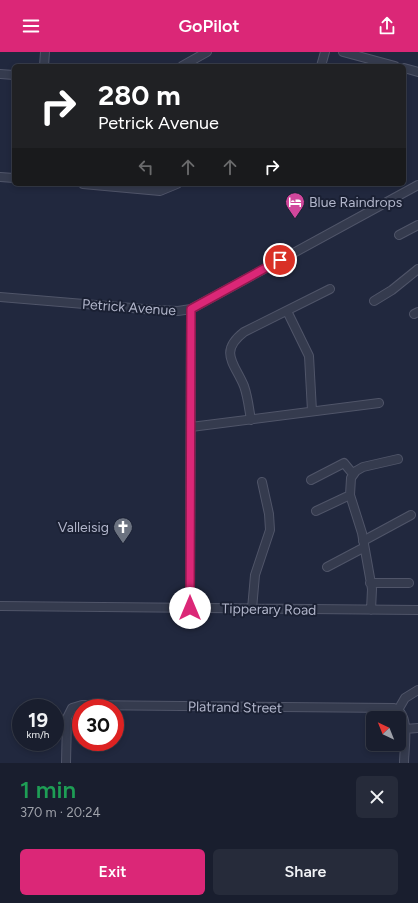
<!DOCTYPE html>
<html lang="en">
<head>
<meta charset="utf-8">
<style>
  :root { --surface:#191e2e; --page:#262b3a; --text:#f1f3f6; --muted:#9fa2aa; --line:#373c4a; --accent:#db2777 }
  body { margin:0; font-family:Figtree,sans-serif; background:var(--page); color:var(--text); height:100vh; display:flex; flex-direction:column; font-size:15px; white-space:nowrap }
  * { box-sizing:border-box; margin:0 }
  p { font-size:13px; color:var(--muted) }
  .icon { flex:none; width:22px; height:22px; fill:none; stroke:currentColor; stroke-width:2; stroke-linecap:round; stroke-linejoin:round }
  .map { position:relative; height:711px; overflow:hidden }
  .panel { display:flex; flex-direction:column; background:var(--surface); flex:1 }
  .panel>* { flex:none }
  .hud { position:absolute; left:12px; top:12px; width:394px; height:122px; border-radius:6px; box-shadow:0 2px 6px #0003,0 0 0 1px var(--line); background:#202124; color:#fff; overflow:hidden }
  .needle { width:26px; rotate:317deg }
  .fabs { position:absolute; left:366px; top:659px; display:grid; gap:8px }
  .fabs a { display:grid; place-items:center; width:40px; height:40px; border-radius:6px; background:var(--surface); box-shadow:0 2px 6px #0003,0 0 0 1px var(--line); font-size:20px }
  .speed { position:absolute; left:12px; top:647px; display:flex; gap:8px; font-size:20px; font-weight:700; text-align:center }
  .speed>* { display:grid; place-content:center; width:52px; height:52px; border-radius:50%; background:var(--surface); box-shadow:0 2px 6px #0003,0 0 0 1px var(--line); line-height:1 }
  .speed small { font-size:10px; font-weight:400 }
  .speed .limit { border:6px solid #d22; background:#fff; color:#111 }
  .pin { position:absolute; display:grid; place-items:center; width:34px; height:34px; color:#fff; margin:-17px; border:2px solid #fff; border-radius:50%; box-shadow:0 1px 4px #0007 }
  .me { position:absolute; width:44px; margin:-22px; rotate:0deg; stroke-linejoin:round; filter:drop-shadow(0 0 3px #0008) }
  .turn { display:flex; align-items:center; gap:14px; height:84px; padding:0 20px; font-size:18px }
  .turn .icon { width:52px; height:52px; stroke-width:2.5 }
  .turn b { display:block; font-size:28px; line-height:34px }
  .lanes { display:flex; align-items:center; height:38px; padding:0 20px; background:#0003; justify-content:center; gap:20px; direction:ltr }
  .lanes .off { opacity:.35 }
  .round { display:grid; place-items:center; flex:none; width:42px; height:42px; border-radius:6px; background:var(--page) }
  .headline { display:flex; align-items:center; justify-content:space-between; height:68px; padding:0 20px }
  h1 { font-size:24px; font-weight:600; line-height:30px; color:#1e9e55 }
  .primary-button { display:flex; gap:8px; margin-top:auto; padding:8px 20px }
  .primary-button a { flex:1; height:46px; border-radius:6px; background:var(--accent); color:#fff; font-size:16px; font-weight:600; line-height:46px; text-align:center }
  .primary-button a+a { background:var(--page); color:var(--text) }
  header { display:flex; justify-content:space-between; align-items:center; height:52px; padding:0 20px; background:var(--accent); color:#fff; font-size:18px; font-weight:600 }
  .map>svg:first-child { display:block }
</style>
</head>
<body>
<header><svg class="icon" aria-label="menu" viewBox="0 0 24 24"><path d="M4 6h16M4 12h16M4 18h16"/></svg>GoPilot<svg class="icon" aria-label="share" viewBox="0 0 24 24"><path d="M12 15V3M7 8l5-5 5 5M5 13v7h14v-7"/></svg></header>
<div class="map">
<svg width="418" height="711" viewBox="0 0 418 711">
  <rect width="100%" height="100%" fill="#21283e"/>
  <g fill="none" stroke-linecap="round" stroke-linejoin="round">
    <defs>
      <path id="minor" d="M 343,0 L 395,14
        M 44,14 L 45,0
        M 182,14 L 207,0
        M 321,14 L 325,0
        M 404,16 L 418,20
        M 0,22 L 14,23
        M 0,125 L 14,126
        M 83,132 L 160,139 L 177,132
        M 399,183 L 418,173
        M 0,245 L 156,258 L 178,259 L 191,257 L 418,133
        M 374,249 L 392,238 L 418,217
        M 287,259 L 309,304 L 312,359
        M 414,262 L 418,260
        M 251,368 C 249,357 248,345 244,334 C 235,312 218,300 244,280 L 330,237
        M 191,375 L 379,351
        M 311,428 L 344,411 L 353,422
        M 316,459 L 350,443
        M 363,489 L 411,463
        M 327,515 L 363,496
        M 370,531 L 409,531
        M 0,554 L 418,558
        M 190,556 L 191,257
        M 252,557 L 255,523 L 270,478 L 269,462 L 262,430
        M 371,558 L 372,537 L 362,481 L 350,443 L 351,426 L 356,419 L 363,415 L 398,407
        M 398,658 L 405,646 L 418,638
        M 405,677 L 418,676
        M 66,711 L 67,666 L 72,656 L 82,653 L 394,656 C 411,661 404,696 404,711"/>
    </defs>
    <use href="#minor" stroke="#505569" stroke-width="10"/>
    <use href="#minor" stroke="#353b4e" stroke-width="8"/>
  </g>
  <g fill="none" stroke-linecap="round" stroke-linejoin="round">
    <defs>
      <path id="route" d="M 190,556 L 191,257 L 280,208"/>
    </defs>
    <use href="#route" stroke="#8e194d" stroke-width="10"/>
    <use href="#route" stroke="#db2777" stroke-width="7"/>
  </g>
  <defs>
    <symbol id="hotel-pin" viewBox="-11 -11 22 30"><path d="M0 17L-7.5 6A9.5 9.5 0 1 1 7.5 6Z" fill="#d1479c" stroke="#1a2033"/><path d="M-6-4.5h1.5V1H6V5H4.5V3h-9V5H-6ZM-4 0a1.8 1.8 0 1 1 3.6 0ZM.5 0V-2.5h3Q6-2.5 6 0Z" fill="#fff"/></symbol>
    <symbol id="church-pin" viewBox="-11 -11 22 30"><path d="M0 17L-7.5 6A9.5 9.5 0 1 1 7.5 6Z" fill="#6b7280" stroke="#1a2033"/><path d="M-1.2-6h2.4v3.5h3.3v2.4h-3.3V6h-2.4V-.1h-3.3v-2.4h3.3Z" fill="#fff"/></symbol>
  </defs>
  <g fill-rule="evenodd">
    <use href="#hotel-pin" x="284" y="139" width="22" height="30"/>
    <use href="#church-pin" x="112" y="464" width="22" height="30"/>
  </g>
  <g text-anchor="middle" stroke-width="4" stroke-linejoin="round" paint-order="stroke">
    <g font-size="14" fill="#b1b5ca" stroke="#1a2033" text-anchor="start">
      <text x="309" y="155">Blue Raindrops</text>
      <text x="109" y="480" text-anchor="end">Valleisig</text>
    </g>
    <g font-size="14" fill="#b1b5ca" stroke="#1a2033">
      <text transform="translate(129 255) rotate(4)" y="5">Petrick Avenue</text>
      <text transform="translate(269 557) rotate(1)" y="5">Tipperary Road</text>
      <text transform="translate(235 655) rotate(1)" y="5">Platrand Street</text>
    </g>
  </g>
</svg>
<div class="fabs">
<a><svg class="needle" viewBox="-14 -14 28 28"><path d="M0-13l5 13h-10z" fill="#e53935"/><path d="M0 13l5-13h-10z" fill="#9fa2aa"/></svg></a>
</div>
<div class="speed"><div>19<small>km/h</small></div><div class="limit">30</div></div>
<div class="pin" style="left:280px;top:208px;background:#d93025"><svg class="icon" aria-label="arrive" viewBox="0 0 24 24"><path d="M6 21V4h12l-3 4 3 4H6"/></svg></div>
<svg class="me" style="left:190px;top:556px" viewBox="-20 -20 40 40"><circle r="19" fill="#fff"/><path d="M0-13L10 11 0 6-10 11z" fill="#db2777"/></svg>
<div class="hud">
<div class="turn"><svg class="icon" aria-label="right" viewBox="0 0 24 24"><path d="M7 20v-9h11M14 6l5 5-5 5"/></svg><div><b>280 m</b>Petrick Avenue</div></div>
<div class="lanes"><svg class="icon off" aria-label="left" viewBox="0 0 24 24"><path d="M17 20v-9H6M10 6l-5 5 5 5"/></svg><svg class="icon off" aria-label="ahead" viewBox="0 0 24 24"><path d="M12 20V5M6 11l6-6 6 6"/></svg><svg class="icon off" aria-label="ahead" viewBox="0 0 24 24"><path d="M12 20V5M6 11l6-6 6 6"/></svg><svg class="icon" aria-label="right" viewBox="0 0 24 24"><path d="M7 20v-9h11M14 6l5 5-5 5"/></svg></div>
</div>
</div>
<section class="panel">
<div class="headline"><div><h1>1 min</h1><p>370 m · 20:24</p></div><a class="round"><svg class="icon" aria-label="close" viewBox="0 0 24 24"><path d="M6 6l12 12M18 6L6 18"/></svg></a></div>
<div class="primary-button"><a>Exit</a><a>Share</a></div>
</section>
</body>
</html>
